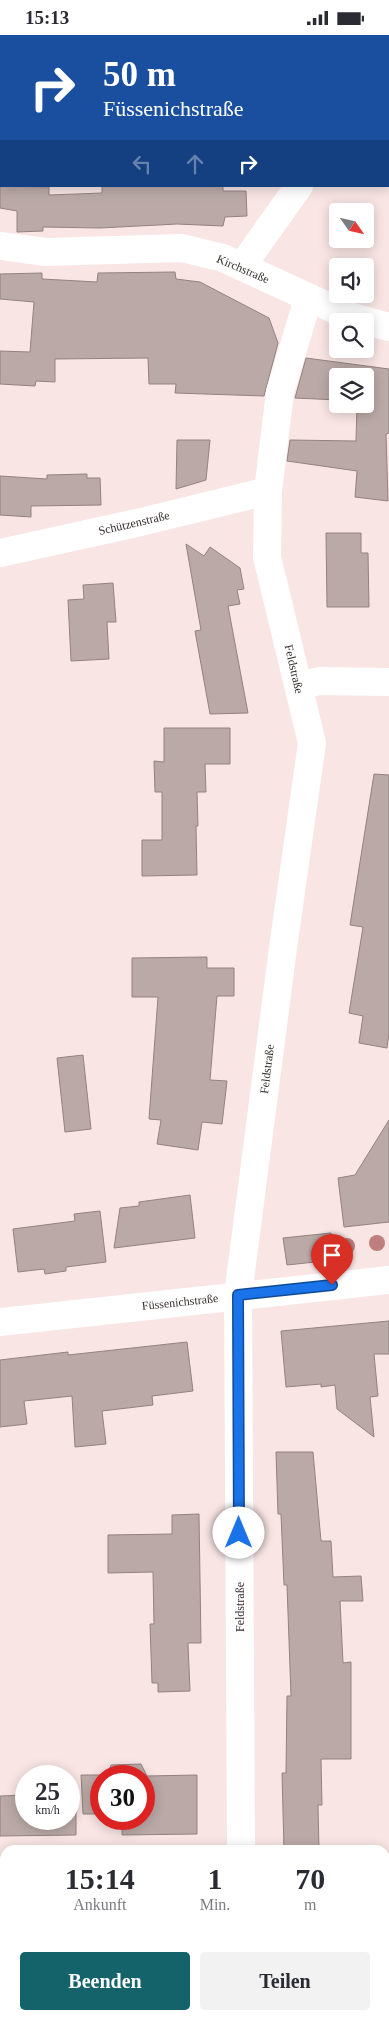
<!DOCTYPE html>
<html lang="de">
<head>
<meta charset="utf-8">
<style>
  :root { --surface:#fff; --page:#f2f2f3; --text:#2b2b33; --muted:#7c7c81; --accent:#14636a }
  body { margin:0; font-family:Georgia,serif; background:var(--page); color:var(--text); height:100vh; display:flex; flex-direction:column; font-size:19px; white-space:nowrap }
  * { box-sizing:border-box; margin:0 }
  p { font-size:16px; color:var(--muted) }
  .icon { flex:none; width:28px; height:28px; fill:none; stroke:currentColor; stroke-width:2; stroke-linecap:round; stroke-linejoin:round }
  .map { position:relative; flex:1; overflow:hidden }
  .drawer { position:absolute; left:0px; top:1810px; width:390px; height:175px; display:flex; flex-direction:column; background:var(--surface); border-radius:15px 15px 0 0; box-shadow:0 2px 12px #0003 }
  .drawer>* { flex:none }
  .hud { position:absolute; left:0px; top:0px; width:390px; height:152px; box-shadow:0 2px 12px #0003; background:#1a4fa0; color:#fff; overflow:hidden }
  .needle { width:32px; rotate:124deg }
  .fabs { position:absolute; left:329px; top:168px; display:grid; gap:10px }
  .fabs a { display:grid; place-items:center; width:45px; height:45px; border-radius:5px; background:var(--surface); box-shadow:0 2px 12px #0003; font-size:25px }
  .speed { position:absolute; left:15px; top:1730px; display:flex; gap:10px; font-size:25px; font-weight:700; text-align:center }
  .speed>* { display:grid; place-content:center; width:65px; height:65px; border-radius:50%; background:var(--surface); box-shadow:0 2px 12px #0003; line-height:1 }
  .speed small { font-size:12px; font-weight:400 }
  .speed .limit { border:8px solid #d22; background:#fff; color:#111 }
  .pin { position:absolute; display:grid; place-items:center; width:42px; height:42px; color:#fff; margin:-51px -21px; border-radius:50% 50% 50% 0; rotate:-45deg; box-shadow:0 0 5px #0007 }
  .pin .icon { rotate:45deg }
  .me { position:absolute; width:55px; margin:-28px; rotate:0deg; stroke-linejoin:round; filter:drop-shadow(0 0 4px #0008) }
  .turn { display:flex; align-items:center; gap:18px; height:105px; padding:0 20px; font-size:22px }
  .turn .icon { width:65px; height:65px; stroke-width:2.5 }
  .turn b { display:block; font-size:35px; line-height:42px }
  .lanes { display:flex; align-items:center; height:48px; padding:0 20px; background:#0003; justify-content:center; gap:25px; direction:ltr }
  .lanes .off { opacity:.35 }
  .eta { display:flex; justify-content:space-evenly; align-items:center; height:85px; text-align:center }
  .eta b { font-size:30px; font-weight:700; line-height:35px }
  .cta { display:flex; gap:10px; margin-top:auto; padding:10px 20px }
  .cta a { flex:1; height:58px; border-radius:5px; background:var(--accent); color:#fff; font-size:20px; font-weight:700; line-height:58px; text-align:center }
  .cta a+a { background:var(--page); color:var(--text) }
  .status { display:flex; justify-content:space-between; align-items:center; height:35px; padding:0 25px; background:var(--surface); direction:ltr }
  .status svg { height:14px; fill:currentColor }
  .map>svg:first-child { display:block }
</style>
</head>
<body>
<div class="status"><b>15:13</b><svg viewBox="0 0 49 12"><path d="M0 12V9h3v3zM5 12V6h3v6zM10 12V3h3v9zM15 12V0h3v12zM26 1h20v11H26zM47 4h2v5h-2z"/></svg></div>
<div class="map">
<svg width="389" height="1985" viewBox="0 0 389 1985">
  <rect width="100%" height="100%" fill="#f8e5e4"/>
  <path fill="#baa9a7" stroke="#938281" d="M 0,151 L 49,152 L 49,160 L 102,158 L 102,151 L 223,151 L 223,156 L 246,156 L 247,181 L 225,182 L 223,191 L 177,189 L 100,193 L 43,192 L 43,196 L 17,197 L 17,176 L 0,173 Z
    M 175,237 L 176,244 L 200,247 L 269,283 L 278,308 L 264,361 L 175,358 L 176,349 L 149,349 L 148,323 L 55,324 L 55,347 L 36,346 L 35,351 L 0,349 L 0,316 L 30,317 L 34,267 L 0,264 L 0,239 L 42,238 L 42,244 L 97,247 L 98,238 Z
    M 306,323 L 389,334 L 389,398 L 386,399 L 388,466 L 355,462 L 357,436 L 287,426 L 290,405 L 356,406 L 357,369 L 365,369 L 365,341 L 338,341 L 338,365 L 295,363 Z
    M 177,405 L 210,405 L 206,445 L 176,454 Z
    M 87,439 L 87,443 L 100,443 L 101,470 L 31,471 L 31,482 L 0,480 L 0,441 L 47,444 L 47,440 Z
    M 326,498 L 361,498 L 361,518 L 368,518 L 369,572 L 327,572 Z
    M 186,509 L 204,521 L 210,512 L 240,533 L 244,554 L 237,555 L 240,569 L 228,571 L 248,678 L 210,679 L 195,596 L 201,595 Z
    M 113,548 L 116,587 L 107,587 L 109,624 L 71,626 L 68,565 L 84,564 L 83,550 Z
    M 164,693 L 230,693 L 230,729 L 205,729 L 206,757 L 197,757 L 198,791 L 196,791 L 197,840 L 142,841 L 142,805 L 162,805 L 162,757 L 155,757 L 154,726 L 164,727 Z
    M 374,739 L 389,740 L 389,998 L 387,1013 L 359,1008 L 363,981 L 349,978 L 363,892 L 350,890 Z
    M 207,922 L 207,933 L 234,933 L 234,961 L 217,961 L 210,1045 L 227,1046 L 222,1089 L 202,1087 L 198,1115 L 157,1109 L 161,1085 L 149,1084 L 158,962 L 132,962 L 132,923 Z
    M 83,1020 L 91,1094 L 65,1097 L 57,1023 Z
    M 389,1085 L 389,1187 L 344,1192 L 338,1143 L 355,1140 Z
    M 190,1160 L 195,1203 L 114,1213 L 120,1173 L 139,1171 L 139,1167 Z
    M 100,1176 L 106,1227 L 66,1232 L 66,1236 L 45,1239 L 44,1234 L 18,1237 L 13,1194 L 75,1186 L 74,1179 Z
    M 331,1198 L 334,1225 L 287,1230 L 283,1203 Z
    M 389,1286 L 389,1319 L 374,1319 L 378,1361 L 370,1362 L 374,1402 L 337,1374 L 335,1350 L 321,1352 L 321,1349 L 286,1352 L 281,1296 Z
    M 187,1307 L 193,1356 L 152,1361 L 153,1370 L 102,1376 L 106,1409 L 75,1412 L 72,1361 L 24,1366 L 27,1389 L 0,1392 L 0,1325 L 68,1317 L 68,1320 Z
    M 276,1417 L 313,1417 L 321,1506 L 331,1506 L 333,1542 L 361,1541 L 363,1566 L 340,1566 L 343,1628 L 351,1627 L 351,1724 L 321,1724 L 322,1770 L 318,1770 L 319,1815 L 284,1815 L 282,1738 L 286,1738 L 287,1661 L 291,1661 L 287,1550 L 284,1550 L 281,1479 L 278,1479 Z
    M 199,1479 L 201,1608 L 188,1608 L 190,1656 L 158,1657 L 158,1648 L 152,1648 L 150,1589 L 154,1589 L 153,1537 L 108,1538 L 108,1500 L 172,1499 L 172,1480 Z
    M 141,1729 L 147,1741 L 197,1740 L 197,1799 L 122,1800 L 122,1784 L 144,1784 L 144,1741 L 101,1741 L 101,1779 L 83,1779 L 81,1740 L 107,1740 L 111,1730 Z
    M 69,1759 L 76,1759 L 76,1800 L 0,1801 L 0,1761 L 26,1760 L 26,1784 L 69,1784 Z"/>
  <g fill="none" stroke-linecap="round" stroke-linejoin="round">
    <path stroke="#fff" stroke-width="28" d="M 357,1 L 357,0
      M 242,231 L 299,151
      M 0,518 L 141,487 L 268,456
      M 298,651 L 319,646 L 389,647
      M 0,1287 L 389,1245
      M 241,1815 L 238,1260 L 283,913 L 312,708 L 267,522 L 268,456 L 280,357 L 308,264
      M 0,1861 L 5,1861
      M 245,1980 L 246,1985"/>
    <path stroke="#fff" stroke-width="28" d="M 0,211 L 46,217 L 182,213 L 223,223 L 349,281 L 389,292"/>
  </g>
  <g fill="#c07f7f">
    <circle cx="377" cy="1208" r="8"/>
    <circle cx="347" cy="1211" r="8"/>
  </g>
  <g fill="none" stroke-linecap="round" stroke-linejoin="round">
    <defs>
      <path id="route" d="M 239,1498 L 238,1260 L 332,1250"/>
    </defs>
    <use href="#route" stroke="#114b97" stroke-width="12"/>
    <use href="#route" stroke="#1a73e8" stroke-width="9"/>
  </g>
  <g text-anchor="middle" stroke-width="5" stroke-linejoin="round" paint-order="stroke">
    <g font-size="12" fill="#362f2e" stroke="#fff">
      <text transform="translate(243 234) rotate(23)" y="4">Kirchstraße</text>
      <text transform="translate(134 488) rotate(-13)" y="4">Schützenstraße</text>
      <text transform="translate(294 634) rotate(77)" y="4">Feldstraße</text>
      <text transform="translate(267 1034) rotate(-83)" y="4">Feldstraße</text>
      <text transform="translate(180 1267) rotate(-6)" y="4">Füssenichstraße</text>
      <text transform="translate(240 1572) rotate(-90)" y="4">Feldstraße</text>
    </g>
  </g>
</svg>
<div class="fabs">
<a><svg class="needle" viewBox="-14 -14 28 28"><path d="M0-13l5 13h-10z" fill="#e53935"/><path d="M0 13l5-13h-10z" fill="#7c7c81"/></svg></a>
<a><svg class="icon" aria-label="sound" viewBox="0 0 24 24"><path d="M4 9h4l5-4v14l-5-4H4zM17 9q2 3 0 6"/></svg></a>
<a><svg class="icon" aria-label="search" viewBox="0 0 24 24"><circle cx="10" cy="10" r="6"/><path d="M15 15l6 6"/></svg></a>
<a><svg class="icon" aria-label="layers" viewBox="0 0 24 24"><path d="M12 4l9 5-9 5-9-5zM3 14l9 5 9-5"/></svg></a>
</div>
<div class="speed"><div>25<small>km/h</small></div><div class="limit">30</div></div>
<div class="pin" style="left:332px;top:1250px;background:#d93025"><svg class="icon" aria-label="arrive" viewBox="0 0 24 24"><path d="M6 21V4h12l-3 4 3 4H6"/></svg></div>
<svg class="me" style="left:239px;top:1498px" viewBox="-20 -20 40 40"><circle r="19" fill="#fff"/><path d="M0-13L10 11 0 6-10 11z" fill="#1a73e8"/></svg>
<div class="hud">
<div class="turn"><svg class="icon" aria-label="right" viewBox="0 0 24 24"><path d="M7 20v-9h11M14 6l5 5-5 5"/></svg><div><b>50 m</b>Füssenichstraße</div></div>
<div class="lanes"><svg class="icon off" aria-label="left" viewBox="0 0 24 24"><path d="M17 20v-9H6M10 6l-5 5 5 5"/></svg><svg class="icon off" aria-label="ahead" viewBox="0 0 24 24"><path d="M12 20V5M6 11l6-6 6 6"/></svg><svg class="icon" aria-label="right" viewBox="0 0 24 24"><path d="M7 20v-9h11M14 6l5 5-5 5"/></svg></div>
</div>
<section class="drawer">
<div class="eta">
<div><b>15:14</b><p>Ankunft</p></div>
<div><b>1</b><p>Min.</p></div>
<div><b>70</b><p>m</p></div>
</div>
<div class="cta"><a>Beenden</a><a>Teilen</a></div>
</section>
</div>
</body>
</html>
